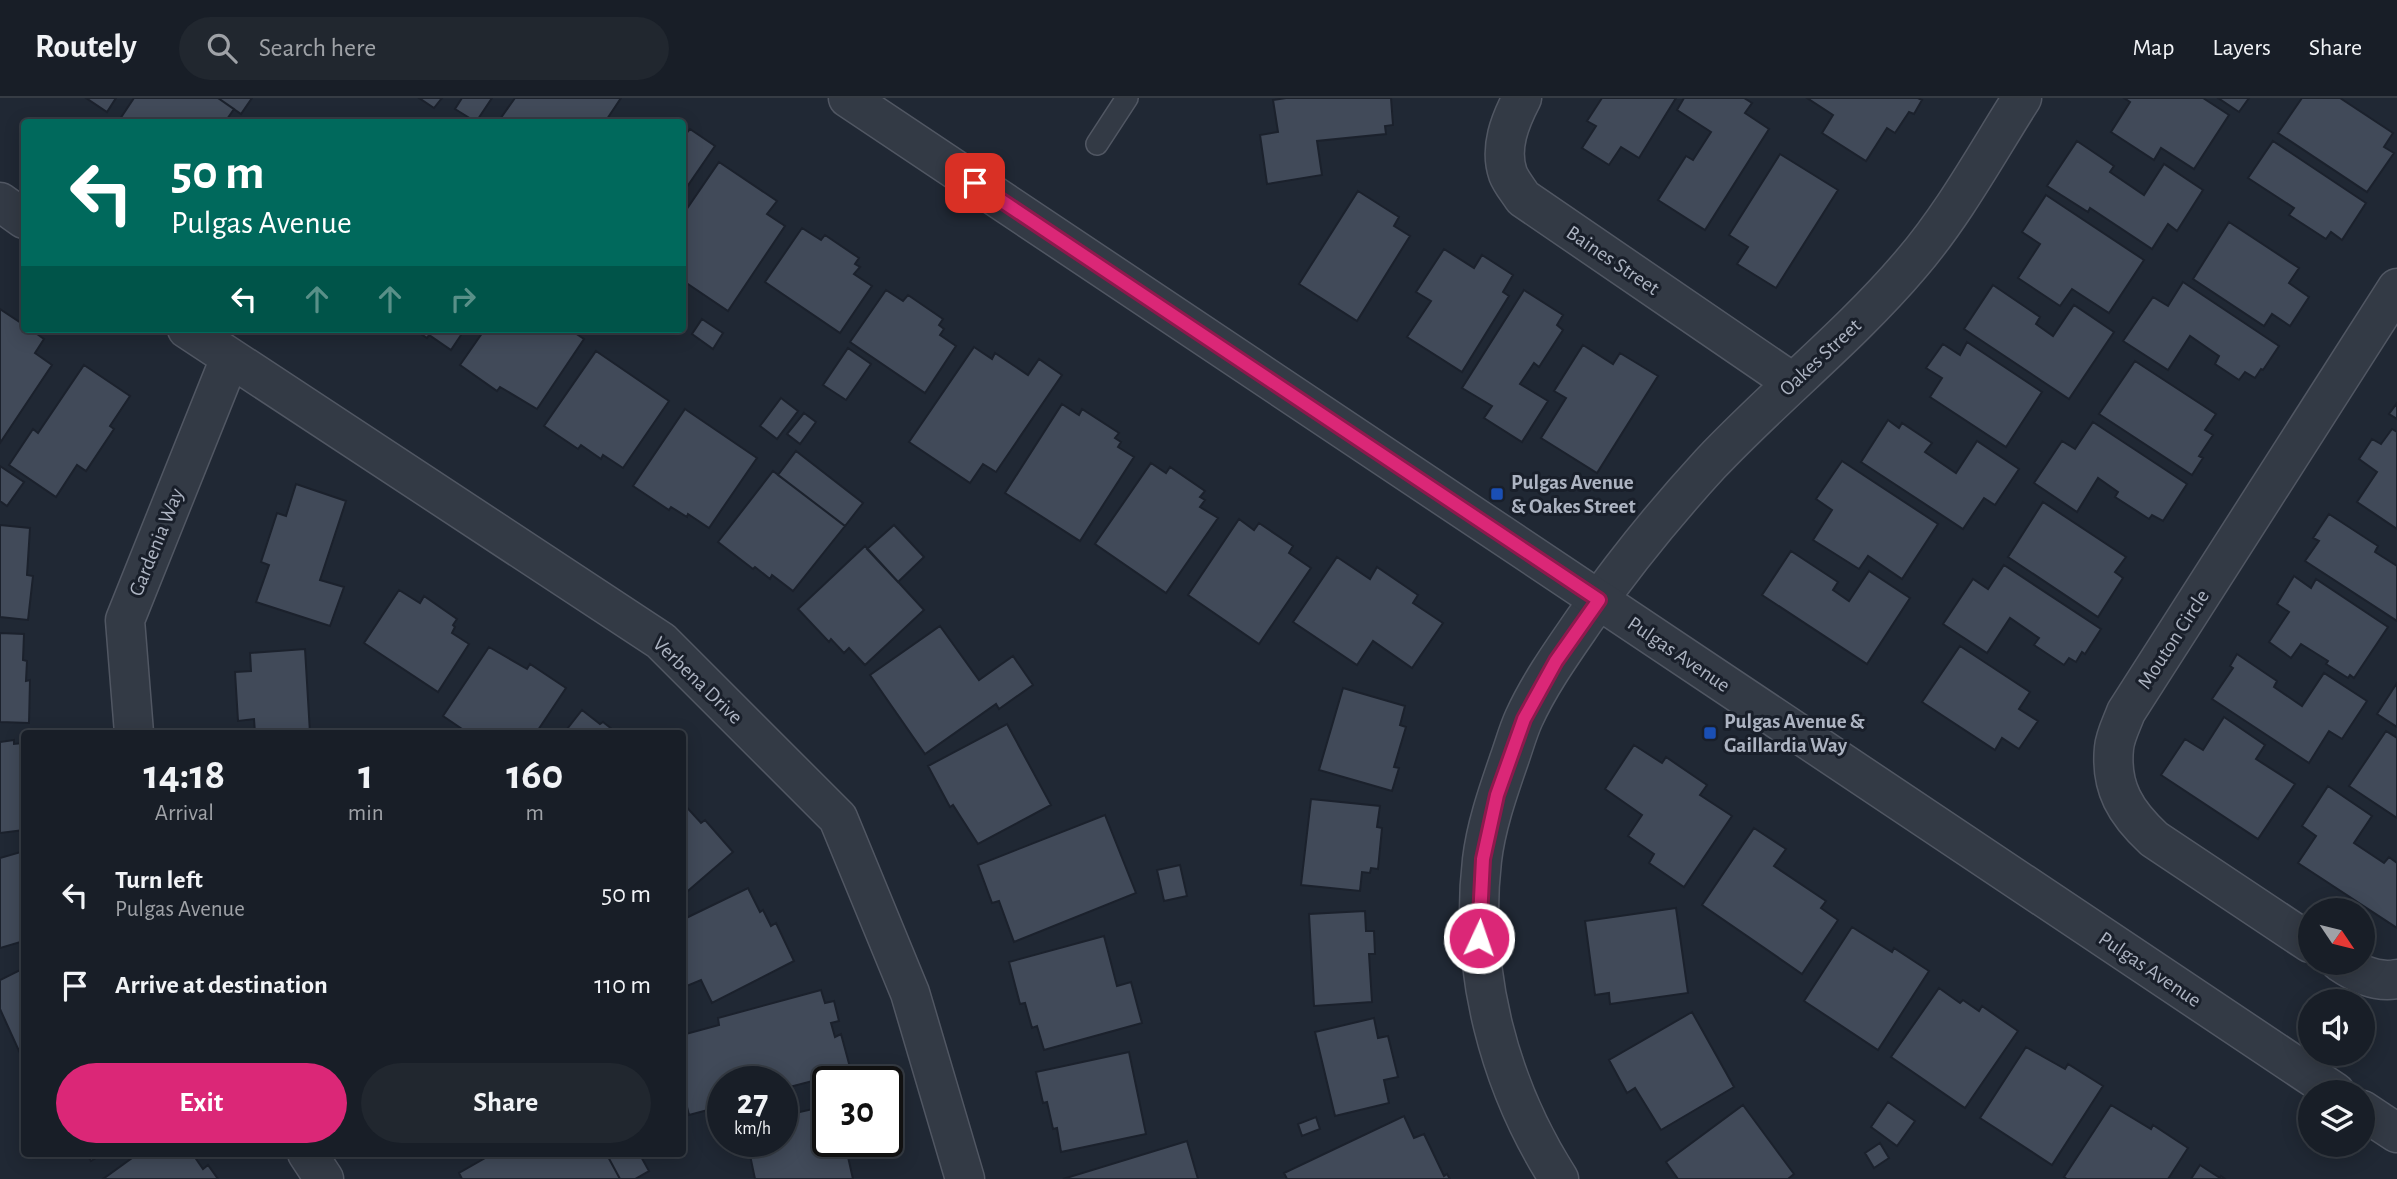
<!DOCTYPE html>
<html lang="en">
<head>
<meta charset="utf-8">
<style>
  :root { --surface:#181e27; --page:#21272f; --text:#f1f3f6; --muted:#9fa2a7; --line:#363c44; --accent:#db2777 }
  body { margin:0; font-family:"Alegreya Sans",sans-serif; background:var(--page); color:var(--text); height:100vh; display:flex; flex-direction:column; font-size:26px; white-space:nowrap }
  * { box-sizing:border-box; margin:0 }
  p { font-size:23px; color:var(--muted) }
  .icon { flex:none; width:38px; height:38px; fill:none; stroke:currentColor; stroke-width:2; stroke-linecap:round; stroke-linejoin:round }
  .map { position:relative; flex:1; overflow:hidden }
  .panel { position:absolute; left:21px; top:632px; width:665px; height:427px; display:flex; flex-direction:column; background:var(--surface); border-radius:7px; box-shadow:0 4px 18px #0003,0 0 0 2px var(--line) }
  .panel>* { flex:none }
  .hud { position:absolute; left:21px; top:21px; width:665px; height:214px; border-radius:7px; box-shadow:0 4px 18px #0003,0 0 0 2px var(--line); background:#00695c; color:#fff; overflow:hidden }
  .needle { width:46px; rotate:125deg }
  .buttons { position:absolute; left:2298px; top:800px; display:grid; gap:14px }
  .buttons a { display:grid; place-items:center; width:77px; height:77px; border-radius:50%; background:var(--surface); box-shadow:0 4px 18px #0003,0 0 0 2px var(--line); font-size:35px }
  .speed { position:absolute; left:707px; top:968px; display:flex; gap:14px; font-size:35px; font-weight:700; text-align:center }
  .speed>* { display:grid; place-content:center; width:91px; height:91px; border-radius:50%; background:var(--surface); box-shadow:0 4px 18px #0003,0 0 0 2px var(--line); line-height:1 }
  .speed small { font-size:18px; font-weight:400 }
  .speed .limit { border:4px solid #111; border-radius:10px; background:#fff; color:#111 }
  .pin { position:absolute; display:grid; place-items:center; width:60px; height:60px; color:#fff; margin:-30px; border-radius:14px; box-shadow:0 4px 10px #0006 }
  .me { position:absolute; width:77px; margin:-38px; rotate:3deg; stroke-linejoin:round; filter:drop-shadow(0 0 5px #0008) }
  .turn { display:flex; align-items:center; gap:24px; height:147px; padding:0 35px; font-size:32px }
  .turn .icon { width:91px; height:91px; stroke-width:2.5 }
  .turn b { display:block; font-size:49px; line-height:60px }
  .lanes { display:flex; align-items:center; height:66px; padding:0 35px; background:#0003; justify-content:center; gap:35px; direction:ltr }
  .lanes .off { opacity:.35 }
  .eta { display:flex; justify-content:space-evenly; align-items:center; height:119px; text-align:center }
  .eta b { font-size:42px; font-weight:700; line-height:49px }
  .cta { display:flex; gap:14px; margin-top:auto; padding:14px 35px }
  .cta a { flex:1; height:80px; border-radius:42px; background:var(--accent); color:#fff; font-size:28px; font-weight:700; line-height:80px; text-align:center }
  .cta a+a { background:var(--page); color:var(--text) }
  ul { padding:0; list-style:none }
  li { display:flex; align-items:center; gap:21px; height:91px; padding:0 35px }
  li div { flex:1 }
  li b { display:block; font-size:26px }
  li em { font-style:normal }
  header { display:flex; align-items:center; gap:42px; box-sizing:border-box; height:98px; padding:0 35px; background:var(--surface); border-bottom:2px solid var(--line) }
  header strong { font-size:33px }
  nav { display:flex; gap:38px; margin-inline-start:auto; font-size:24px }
  .search { width:490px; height:63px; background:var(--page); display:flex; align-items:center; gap:18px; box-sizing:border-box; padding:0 24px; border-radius:38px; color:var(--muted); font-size:26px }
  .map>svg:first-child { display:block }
</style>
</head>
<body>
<header>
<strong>Routely</strong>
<div class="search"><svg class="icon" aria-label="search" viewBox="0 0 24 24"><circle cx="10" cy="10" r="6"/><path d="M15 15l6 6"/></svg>Search here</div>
<nav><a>Map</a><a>Layers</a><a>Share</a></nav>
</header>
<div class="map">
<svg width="2397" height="1081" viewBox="0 0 2397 1081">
  <rect width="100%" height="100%" fill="#202834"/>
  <path fill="#414a59" stroke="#1b212c" stroke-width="2" d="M 86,0 L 116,0 L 107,14 Z
    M 134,0 L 218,0 L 234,11 L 225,24 L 118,24 Z
    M 218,0 L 252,0 L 241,16 Z
    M 419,0 L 442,0 L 434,10 Z
    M 462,0 L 492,0 L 476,24 L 455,11 Z
    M 515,0 L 621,0 L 605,24 L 498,24 Z
    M 1286,0 L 1391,0 L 1393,27 L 1385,28 L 1386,36 L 1317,43 L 1322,77 L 1267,86 L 1260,37 L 1278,34 L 1273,2 Z
    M 1602,0 L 1676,0 L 1639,60 L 1621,49 L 1609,67 L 1582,50 L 1596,28 L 1587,23 Z
    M 1684,0 L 1744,0 L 1752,5 L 1745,15 L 1769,31 L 1705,132 L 1658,102 L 1686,58 L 1693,62 L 1711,34 L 1677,12 Z
    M 1807,0 L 1918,0 L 1922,2 L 1914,16 L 1909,14 L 1895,35 L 1887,30 L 1866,63 L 1822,35 L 1833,17 Z
    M 2124,0 L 2203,0 L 2229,17 L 2194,71 L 2161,50 L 2154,62 L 2111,34 L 2130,4 Z
    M 2218,0 L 2249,0 L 2239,14 Z
    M 2302,0 L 2340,0 L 2393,35 L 2384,49 L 2394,55 L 2367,94 L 2278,35 Z
    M 690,31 L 715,48 L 682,96 L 682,41 Z
    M 2077,43 L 2114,68 L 2110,74 L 2144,97 L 2164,66 L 2203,92 L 2177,133 L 2168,126 L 2152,151 L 2090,110 L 2088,114 L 2047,88 Z
    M 2273,43 L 2366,105 L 2342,142 L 2331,134 L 2326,141 L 2289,117 L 2294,110 L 2248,80 Z
    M 1780,56 L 1838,92 L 1776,190 L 1737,166 L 1748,149 L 1729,137 Z
    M 719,64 L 777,103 L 767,116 L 785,128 L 728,213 L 682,182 L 682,118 Z
    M 1358,93 L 1399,119 L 1394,128 L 1410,138 L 1357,223 L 1299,186 Z
    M 2046,97 L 2144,162 L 2109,215 L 2072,191 L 2060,208 L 2018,180 L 2040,146 L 2022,134 Z
    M 2229,124 L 2299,170 L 2289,185 L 2309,199 L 2290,228 L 2272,216 L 2264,228 L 2193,181 Z
    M 802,130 L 821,142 L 825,137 L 859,160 L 855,166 L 860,169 L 854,176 L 872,188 L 840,235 L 765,184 Z
    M 1444,151 L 1474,170 L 1482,157 L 1513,177 L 1503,194 L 1509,198 L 1462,274 L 1407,239 L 1431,203 L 1416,194 Z
    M 2183,184 L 2279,248 L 2263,272 L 2261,271 L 2255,280 L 2245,274 L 2239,282 L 2215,266 L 2219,258 L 2190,238 L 2168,272 L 2123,243 L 2153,199 L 2168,208 Z
    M 1993,187 L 2040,219 L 2036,226 L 2053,238 L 2074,207 L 2114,234 L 2069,301 L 1964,231 Z
    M 886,192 L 903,203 L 908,197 L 943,221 L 939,227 L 944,231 L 940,237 L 956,248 L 925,295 L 850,244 Z
    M 1524,192 L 1563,217 L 1557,227 L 1563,232 L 1539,269 L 1534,265 L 1520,286 L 1548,303 L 1522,344 L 1484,320 L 1492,308 L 1462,290 Z
    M 0,211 L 24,227 L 24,231 L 30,231 L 44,241 L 35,255 L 52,267 L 0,345 Z
    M 702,221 L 723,235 L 713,251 L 692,236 Z
    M 414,231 L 465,231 L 451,252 L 429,237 L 427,240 Z
    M 485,231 L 569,231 L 584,241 L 537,311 L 500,289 L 497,293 L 460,267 Z
    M 1967,244 L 2042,294 L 2006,349 L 1930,299 L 1942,280 L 1926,270 L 1943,246 L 1960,257 Z
    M 1583,247 L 1613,266 L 1620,255 L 1658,278 L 1597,375 L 1541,340 L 1566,300 L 1554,293 Z
    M 974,249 L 992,261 L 995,255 L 1028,277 L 1039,261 L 1062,277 L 996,374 L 983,366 L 970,385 L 909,344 Z
    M 848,250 L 871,266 L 846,302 L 823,287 Z
    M 596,253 L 669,303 L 623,370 L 603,357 L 601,361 L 581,347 L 578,351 L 544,328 Z
    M 2135,263 L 2216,316 L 2205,332 L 2213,337 L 2199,358 L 2203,360 L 2192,377 L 2099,316 Z
    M 84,267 L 130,298 L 110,328 L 114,331 L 86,373 L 77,367 L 56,399 L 9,367 L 33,331 L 38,335 Z
    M 781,300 L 798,313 L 777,341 L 760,328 Z
    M 2397,305 L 2397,321 L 2389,316 Z
    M 1062,306 L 1079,317 L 1082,311 L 1119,335 L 1115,340 L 1121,344 L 1118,349 L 1134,359 L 1080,443 L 1005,395 Z
    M 685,311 L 757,360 L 709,430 L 688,416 L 687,419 L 671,409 L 669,412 L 633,388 Z
    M 804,315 L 816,324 L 800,346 L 787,336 Z
    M 1888,322 L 1899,330 L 1902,325 L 1932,345 L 1925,354 L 1956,375 L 1977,343 L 2019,371 L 1995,407 L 1984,400 L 1963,431 L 1861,364 Z
    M 2093,324 L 2187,386 L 2163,423 L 2152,417 L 2149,421 L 2115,399 L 2118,394 L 2098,380 L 2077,414 L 2034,385 L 2062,343 L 2075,351 Z
    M 2392,331 L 2397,334 L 2397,431 L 2357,404 L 2377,374 L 2359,361 L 2372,341 L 2381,346 Z
    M 796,353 L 863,405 L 845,428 L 778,377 Z
    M 1842,363 L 1938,426 L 1902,481 L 1868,458 L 1859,471 L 1813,442 L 1832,412 L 1816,401 Z
    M 1151,365 L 1166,375 L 1170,369 L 1205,393 L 1200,399 L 1205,402 L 1200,409 L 1218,420 L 1166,495 L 1095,446 Z
    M 0,368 L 24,384 L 7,408 L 0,403 Z
    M 773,373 L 845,428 L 793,493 L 772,477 L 770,481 L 755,469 L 753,471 L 718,444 Z
    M 296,386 L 346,403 L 320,482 L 344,489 L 330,528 L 256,504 L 269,467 L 261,464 L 277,415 L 286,418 Z
    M 2043,404 L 2126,459 L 2115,474 L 2123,480 L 2098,519 L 2008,459 Z
    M 2329,416 L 2378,448 L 2375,454 L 2397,468 L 2397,523 L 2305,463 L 2319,443 L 2313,440 Z
    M 1239,421 L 1254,432 L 1259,425 L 1293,448 L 1289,455 L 1311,470 L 1259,546 L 1188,497 Z
    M 0,427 L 30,430 L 27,477 L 33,478 L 28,522 L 0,519 Z
    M 894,427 L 924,459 L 898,484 L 867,451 Z
    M 865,448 L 924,512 L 865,567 L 849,550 L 844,555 L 831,541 L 829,544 L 798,511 Z
    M 1791,453 L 1838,484 L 1833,492 L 1849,503 L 1869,473 L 1910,500 L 1867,566 L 1762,497 Z
    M 1337,459 L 1370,481 L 1377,469 L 1418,497 L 1413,505 L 1443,525 L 1412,570 L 1373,543 L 1357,567 L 1293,524 Z
    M 2004,467 L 2101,531 L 2085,556 L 2082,554 L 2076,564 L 2069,560 L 2064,567 L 2034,547 L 2039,540 L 2010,520 L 1987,555 L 1943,526 L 1973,481 L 1988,491 Z
    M 2294,478 L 2311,490 L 2316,481 L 2388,529 L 2354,580 L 2350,577 L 2348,580 L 2326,566 L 2328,563 L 2301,546 L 2291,560 L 2269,544 L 2289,514 L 2277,506 Z
    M 399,492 L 420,505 L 424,498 L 457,521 L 453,527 L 455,529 L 452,535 L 469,546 L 438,594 L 364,545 Z
    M 940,528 L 979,582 L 1013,558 L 1033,587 L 999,611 L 996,606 L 925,656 L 870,577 Z
    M 0,535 L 24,536 L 23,562 L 27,563 L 26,583 L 30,582 L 29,625 L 0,624 Z
    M 1960,548 L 2030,594 L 2019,611 L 2038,623 L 2019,651 L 2002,640 L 1995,652 L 1922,604 Z
    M 489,549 L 527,571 L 530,566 L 566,590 L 536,635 L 468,635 L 443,618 Z
    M 305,551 L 310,635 L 255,635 L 254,621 L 238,623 L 235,574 L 251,573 L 250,555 Z
    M 2237,556 L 2277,583 L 2274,589 L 2302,608 L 2324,575 L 2367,603 L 2342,641 L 2329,633 L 2309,665 L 2212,601 L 2233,570 L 2230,568 Z
    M 2397,585 L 2397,629 L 2377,616 Z
    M 1343,590 L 1405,608 L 1400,627 L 1406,629 L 1394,669 L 1399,670 L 1392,693 L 1319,672 Z
    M 582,612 L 600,626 L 603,624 L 617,635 L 620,631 L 626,635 L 564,635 Z
    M 2224,619 L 2265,647 L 2256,661 L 2295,686 L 2258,741 L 2161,677 L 2185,641 L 2203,652 Z
    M 1007,626 L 1051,707 L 978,746 L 953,707 L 950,709 L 928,668 Z
    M 2386,633 L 2397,640 L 2397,720 L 2349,688 Z
    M 14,642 L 14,646 L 23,645 L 24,656 L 24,732 L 0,735 L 0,644 Z
    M 1634,647 L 1662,665 L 1666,659 L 1707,687 L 1700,697 L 1732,718 L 1684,789 L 1649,765 L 1654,756 L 1628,738 L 1642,717 L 1605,691 Z
    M 2328,688 L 2372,718 L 2354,745 L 2384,765 L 2389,759 L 2397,765 L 2397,830 L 2298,765 L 2316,738 L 2302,728 Z
    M 1311,701 L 1380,708 L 1377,729 L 1382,730 L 1378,771 L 1371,770 L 1370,775 L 1362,774 L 1360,793 L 1301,787 Z
    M 682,704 L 701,725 L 705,722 L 733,754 L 682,798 Z
    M 1105,717 L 1136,795 L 1014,844 L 999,803 L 992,805 L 978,767 Z
    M 1754,730 L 1786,751 L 1774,768 L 1826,803 L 1821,810 L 1838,822 L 1802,876 L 1702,807 Z
    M 24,753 L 24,843 L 0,850 L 0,760 Z
    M 1180,767 L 1187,798 L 1164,803 L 1157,772 Z
    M 748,790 L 760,814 L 763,812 L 771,828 L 776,825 L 794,863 L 712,905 L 701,882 L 682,890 L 682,822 Z
    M 1676,810 L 1688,895 L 1610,906 L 1609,895 L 1595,897 L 1585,823 Z
    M 1365,813 L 1366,833 L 1374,833 L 1375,856 L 1369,856 L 1372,904 L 1314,908 L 1309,816 Z
    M 1852,829 L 1892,854 L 1894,850 L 1929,873 L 1878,952 L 1804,903 Z
    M 1104,838 L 1117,888 L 1131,884 L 1142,925 L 1044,952 L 1037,928 L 1032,930 L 1025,905 L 1020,906 L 1009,864 Z
    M 24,870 L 24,964 L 0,911 L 0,882 Z
    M 1939,890 L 1960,905 L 1963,902 L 1979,913 L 1982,908 L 2018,933 L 1965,1010 L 1891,959 Z
    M 821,892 L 825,905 L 834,903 L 839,923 L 831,925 L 835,939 L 841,936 L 851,973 L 782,991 L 782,984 L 723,984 L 723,1008 L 689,1017 L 686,1005 L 682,1006 L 682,937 L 719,927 L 718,920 Z
    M 1692,914 L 1734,989 L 1661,1032 L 1635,990 L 1627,995 L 1609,962 Z
    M 1374,920 L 1378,940 L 1388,938 L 1398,979 L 1384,982 L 1389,1005 L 1335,1018 L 1315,934 Z
    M 2026,949 L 2065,971 L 2068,966 L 2103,988 L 2052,1067 L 1980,1020 Z
    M 1129,954 L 1146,1036 L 1061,1054 L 1057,1030 L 1053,1031 L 1047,1004 L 1043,1005 L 1036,974 Z
    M 1888,1004 L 1915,1023 L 1897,1048 L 1871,1029 Z
    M 1743,1007 L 1794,1076 L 1788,1081 L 1678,1081 L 1666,1064 Z
    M 2111,1007 L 2151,1031 L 2153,1027 L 2188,1050 L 2168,1081 L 2067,1081 L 2064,1079 Z
    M 826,1008 L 828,1043 L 839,1043 L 841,1051 L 846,1050 L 853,1081 L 755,1081 L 747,1043 L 782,1043 L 782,1018 Z
    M 1404,1018 L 1414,1040 L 1424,1036 L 1444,1078 L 1447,1076 L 1450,1081 L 1287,1081 L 1284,1075 Z
    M 1316,1019 L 1320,1031 L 1302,1038 L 1298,1026 Z
    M 1187,1043 L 1198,1081 L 1063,1081 Z
    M 1880,1045 L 1889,1060 L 1874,1070 L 1865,1055 Z
    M 86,1055 L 104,1055 L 91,1063 Z
    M 139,1055 L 192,1055 L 203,1071 L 208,1067 L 218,1081 L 103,1081 Z
    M 494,1055 L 606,1055 L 620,1081 L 462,1081 L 459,1075 Z
    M 606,1055 L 639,1055 L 649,1073 L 635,1081 L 620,1081 Z
    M 2200,1067 L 2220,1080 L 2221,1078 L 2225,1081 L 2191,1081 Z"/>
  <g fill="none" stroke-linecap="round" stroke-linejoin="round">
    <defs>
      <path id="service" d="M 1097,46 L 1127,0"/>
      <path id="minor" d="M 1522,0 C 1510,23 1499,50 1508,76 C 1511,84 1518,92 1523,100 L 1792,284
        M 0,104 L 24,121
        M 187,231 L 661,543 L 838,720 L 910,895 L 965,1081
        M 134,635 L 125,522 L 230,260
        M 2310,845 L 2154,741 C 2126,715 2110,690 2114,650 C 2115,638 2122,625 2126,614 L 2397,190
        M 2340,864 C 2356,875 2377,885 2397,881
        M 307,1055 L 324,1081
        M 1559,1081 C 1499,987 1469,873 1482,762 C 1486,728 1498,694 1509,662 C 1514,648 1518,633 1524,620 C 1540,585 1563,553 1585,521 C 1623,467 1665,415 1710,366 C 1775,297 1850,238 1911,166 C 1954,116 1987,55 2022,0"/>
      <path id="tertiary" d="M 848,0 L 2335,994
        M 2362,1012 L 2397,1035"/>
    </defs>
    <use href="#service" stroke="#515763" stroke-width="24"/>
    <use href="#minor" stroke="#515763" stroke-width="41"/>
    <use href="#tertiary" stroke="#515763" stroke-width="41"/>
    <use href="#service" stroke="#333a45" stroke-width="21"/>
    <use href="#minor" stroke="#333a45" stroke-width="38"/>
    <use href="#tertiary" stroke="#333a45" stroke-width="38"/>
  </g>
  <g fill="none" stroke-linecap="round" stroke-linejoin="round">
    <defs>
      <path id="route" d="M 975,85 L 1599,502 L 1556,563 L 1524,621 L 1497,697 L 1483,761 L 1479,840"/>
    </defs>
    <use href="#route" stroke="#8e194d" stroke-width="18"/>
    <use href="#route" stroke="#db2777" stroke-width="12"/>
  </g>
  <g fill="#1a4fb4" stroke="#191f2a" stroke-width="2.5">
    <rect x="1490" y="389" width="14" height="14" rx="3.5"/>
    <rect x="1703" y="628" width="14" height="14" rx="3.5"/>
  </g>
  <g text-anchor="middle" stroke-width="6" stroke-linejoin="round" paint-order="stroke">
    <g font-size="21" fill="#adb4c2" stroke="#191f2a">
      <text transform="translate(1613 162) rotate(34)" y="7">Baines Street</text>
      <text transform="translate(1820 259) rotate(-43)" y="7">Oakes Street</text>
      <text transform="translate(156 444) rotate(-68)" y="7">Gardenia Way</text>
      <text transform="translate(2173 541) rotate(-57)" y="7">Mouton Circle</text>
      <text transform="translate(1679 556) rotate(34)" y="7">Pulgas Avenue</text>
      <text transform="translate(698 582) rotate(44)" y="7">Verbena Drive</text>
      <text transform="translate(2150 871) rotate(34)" y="7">Pulgas Avenue</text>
    </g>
    <g font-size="21" font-weight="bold" fill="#adb4c2" stroke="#191f2a" text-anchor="start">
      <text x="1511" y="391">Pulgas Avenue<tspan x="1511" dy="24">&amp; Oakes Street</tspan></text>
      <text x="1724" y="630">Pulgas Avenue &amp;<tspan x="1724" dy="24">Gaillardia Way</tspan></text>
    </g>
  </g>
</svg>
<div class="buttons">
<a><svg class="needle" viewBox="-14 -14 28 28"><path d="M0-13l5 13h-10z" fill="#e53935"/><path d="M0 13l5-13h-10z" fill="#9fa2a7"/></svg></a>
<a><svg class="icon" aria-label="sound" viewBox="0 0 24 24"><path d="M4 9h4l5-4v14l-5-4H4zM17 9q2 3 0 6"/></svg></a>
<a><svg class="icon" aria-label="layers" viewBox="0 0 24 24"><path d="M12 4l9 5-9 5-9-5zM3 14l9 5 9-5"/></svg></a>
</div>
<div class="speed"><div>27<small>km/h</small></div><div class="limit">30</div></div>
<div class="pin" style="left:975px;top:85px;background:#d93025"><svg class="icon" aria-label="arrive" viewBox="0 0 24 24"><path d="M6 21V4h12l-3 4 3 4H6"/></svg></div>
<svg class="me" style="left:1479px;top:840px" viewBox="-20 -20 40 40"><circle r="17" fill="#db2777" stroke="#fff" stroke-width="3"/><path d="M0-11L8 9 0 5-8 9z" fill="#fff"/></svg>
<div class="hud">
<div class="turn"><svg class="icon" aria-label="left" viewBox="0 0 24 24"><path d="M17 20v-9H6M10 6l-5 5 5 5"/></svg><div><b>50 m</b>Pulgas Avenue</div></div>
<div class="lanes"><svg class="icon" aria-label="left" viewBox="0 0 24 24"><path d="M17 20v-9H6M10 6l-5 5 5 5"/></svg><svg class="icon off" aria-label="ahead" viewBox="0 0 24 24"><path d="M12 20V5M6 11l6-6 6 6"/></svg><svg class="icon off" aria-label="ahead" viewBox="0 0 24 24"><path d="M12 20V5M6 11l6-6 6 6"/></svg><svg class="icon off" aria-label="right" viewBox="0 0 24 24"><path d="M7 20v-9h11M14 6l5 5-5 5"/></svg></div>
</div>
<section class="panel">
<div class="eta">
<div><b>14:18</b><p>Arrival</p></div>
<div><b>1</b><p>min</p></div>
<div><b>160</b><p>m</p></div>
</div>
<ul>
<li><svg class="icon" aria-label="left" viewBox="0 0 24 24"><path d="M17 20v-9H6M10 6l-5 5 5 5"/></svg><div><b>Turn left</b><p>Pulgas Avenue</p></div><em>50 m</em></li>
<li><svg class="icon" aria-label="arrive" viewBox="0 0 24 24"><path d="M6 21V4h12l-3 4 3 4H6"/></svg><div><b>Arrive at destination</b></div><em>110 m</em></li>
</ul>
<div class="cta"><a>Exit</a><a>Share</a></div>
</section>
</div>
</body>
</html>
